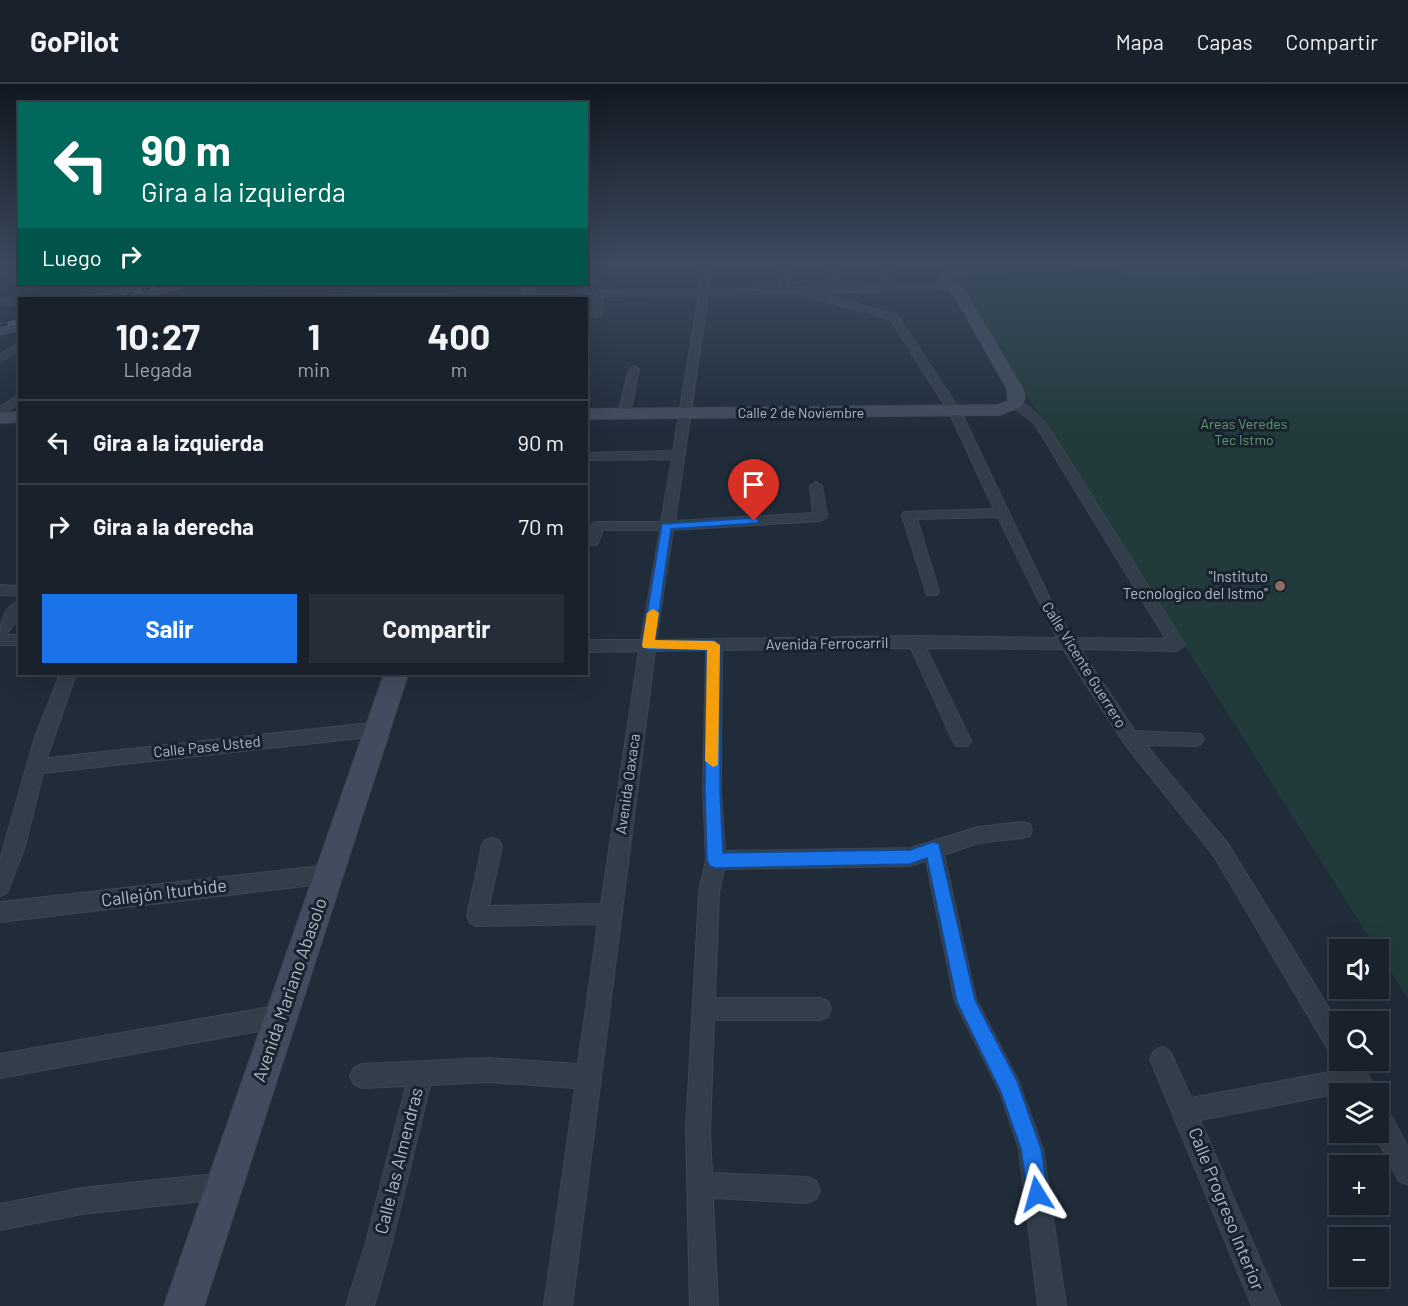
<!DOCTYPE html>
<html lang="es">
<head>
<meta charset="utf-8">
<style>
  :root { --surface:#18212c; --page:#252e38; --text:#f1f3f6; --muted:#9fa3a9; --line:#363e48; --accent:#1a73e8 }
  body { margin:0; font-family:Barlow,sans-serif; background:var(--page); color:var(--text); height:100vh; display:flex; flex-direction:column; font-size:22px; white-space:nowrap }
  * { box-sizing:border-box; margin:0 }
  p { font-size:20px; color:var(--muted) }
  .icon { flex:none; width:33px; height:33px; fill:none; stroke:currentColor; stroke-width:2; stroke-linecap:round; stroke-linejoin:round }
  .map { position:relative; flex:1; overflow:hidden }
  .side { position:absolute; left:18px; top:213px; width:570px; height:378px; display:flex; flex-direction:column; background:var(--surface); border-radius:0px; box-shadow:0 6px 24px #0002,0 0 0 2px var(--line) }
  .side>* { flex:none }
  .guide { position:absolute; left:18px; top:18px; width:570px; height:183px; border-radius:0px; box-shadow:0 6px 24px #0002,0 0 0 2px var(--line); background:#00695c; color:#fff; overflow:hidden }
  .tools { position:absolute; left:1329px; top:855px; display:grid; gap:12px }
  .tools a { display:grid; place-items:center; width:60px; height:60px; border-radius:0px; background:var(--surface); box-shadow:0 6px 24px #0002,0 0 0 2px var(--line); font-size:30px }
  .pin { position:absolute; display:grid; place-items:center; width:51px; height:51px; color:#fff; margin:-62px -26px; border-radius:50% 50% 50% 0; rotate:-45deg; box-shadow:0 0 6px #0007 }
  .pin .icon { rotate:45deg }
  .me { position:absolute; width:66px; margin:-33px; rotate:352deg; stroke-linejoin:round; filter:drop-shadow(0 0 4px #0008) }
  .turn { display:flex; align-items:center; gap:21px; height:126px; padding:0 24px; font-size:27px }
  .turn .icon { width:78px; height:78px; stroke-width:2.5 }
  .turn b { display:block; font-size:42px; line-height:51px }
  .then { display:flex; align-items:center; height:57px; padding:0 24px; background:#0003; gap:12px; font-size:22px }
  .eta { display:flex; justify-content:space-evenly; align-items:center; height:102px; text-align:center }
  .eta b { font-size:36px; font-weight:700; line-height:42px }
  .action { display:flex; gap:12px; margin-top:auto; padding:12px 24px }
  .action a { flex:1; height:69px; border-radius:0px; background:var(--accent); color:#fff; font-size:24px; font-weight:700; line-height:69px; text-align:center }
  .action a+a { background:var(--page); color:var(--text) }
  ul { padding:0; list-style:none }
  li { display:flex; align-items:center; gap:18px; height:84px; padding:0 24px; border-top:2px solid var(--line) }
  li div { flex:1 }
  li b { display:block; font-size:22px }
  li em { font-style:normal }
  header { display:flex; align-items:center; gap:36px; box-sizing:border-box; height:84px; padding:0 30px; background:var(--surface); border-bottom:2px solid var(--line) }
  header strong { font-size:28px }
  nav { display:flex; gap:33px; margin-inline-start:auto; font-size:21px }
  .map>svg:first-child { display:block }
</style>
</head>
<body>
<header>
<strong>GoPilot</strong>
<nav><a>Mapa</a><a>Capas</a><a>Compartir</a></nav>
</header>
<div class="map">
<svg width="1408" height="1222" viewBox="0 0 1408 1222">
  <rect width="100%" height="100%" fill="#202c3a"/>
  <path fill="#223a3b" d="M 1408,181 L 1408,915 L 956,199 L 966,192 L 983,189 Z"/>
  <g fill="none" stroke-linecap="round" stroke-linejoin="round">
    <defs>
      <path id="street" d="M 11,180 L 19,181 L 0,193 L 0,186 Z
        M 703,180 L 711,180 L 708,205 L 779,204 L 784,180 L 792,180 L 788,204 L 830,203 L 831,180 L 839,180 L 839,203 L 882,202 L 880,180 L 888,180 L 891,201 L 959,200 L 959,204 L 956,205 L 818,209 L 897,231 L 961,328 L 1050,515 L 1073,554 L 1166,555 L 1044,355 L 1033,338 L 1011,322 L 1011,318 C 1029,315 1045,339 1054,352 L 1185,561 L 1177,567 L 1080,565 L 1135,647 L 1201,650 L 1204,655 L 1201,660 L 1195,662 L 1146,661 L 1228,760 L 1340,942 L 1340,976 L 1360,976 L 1378,1010 L 1353,1010 L 1351,1007 L 1200,1036 L 1280,1222 L 1252,1222 L 1150,975 L 1154,967 L 1162,963 L 1170,967 L 1191,1014 L 1340,986 L 1336,974 L 1332,972 L 1214,772 L 1124,659 L 1063,565 L 926,564 L 971,657 L 968,662 L 956,662 L 953,657 L 911,564 L 722,566 L 721,707 L 725,767 L 910,764 L 978,743 L 1023,738 L 1030,740 L 1032,746 L 1030,752 L 1023,754 L 978,759 L 944,771 L 976,915 L 1018,996 L 1043,1065 L 1066,1222 L 1038,1222 L 1019,1065 L 1000,1008 L 955,918 L 926,777 L 910,782 L 724,785 L 719,808 L 715,914 L 820,914 L 828,917 L 831,925 L 828,933 L 820,936 L 714,936 L 710,1047 L 712,1089 L 807,1093 L 816,1097 L 820,1106 L 816,1115 L 807,1119 L 713,1114 L 718,1222 L 690,1222 L 686,1047 L 699,808 L 706,776 L 703,707 L 706,566 L 655,567 L 572,1222 L 544,1222 L 575,1004 L 489,998 L 430,1001 L 391,1162 L 374,1222 L 346,1222 L 365,1162 L 406,1002 L 362,1004 L 354,1000 L 350,992 L 354,984 L 362,980 L 489,974 L 578,980 L 598,840 L 477,842 L 470,839 L 467,832 L 482,762 L 485,756 L 492,754 L 499,756 L 502,762 L 489,822 L 601,820 L 639,567 L 586,568 L 586,556 L 641,556 L 660,446 L 603,446 L 597,461 L 587,461 L 586,455 L 593,439 L 598,438 L 661,438 L 672,375 L 588,376 L 586,369 L 673,367 L 699,211 L 603,212 L 602,231 L 597,234 L 592,231 L 594,212 L 261,214 L 266,211 L 584,207 L 586,191 L 590,189 L 594,192 L 593,207 L 699,205 ZM 798,209 L 890,235 L 949,328 L 994,425 L 904,428 L 902,431 L 927,511 L 937,511 L 939,508 L 917,435 L 998,433 L 1057,554 L 916,552 L 656,556 L 673,446 L 820,437 L 827,433 L 822,402 L 816,398 L 810,402 L 813,429 L 675,437 L 708,211 Z
        M 943,180 L 951,180 L 958,187 L 951,189 Z
        M 103,200 L 112,200 L 92,214 L 83,214 Z
        M 0,215 L 20,215 L 20,221 L 0,221 Z
        M 20,258 L 20,266 L 0,278 L 0,270 Z
        M 634,282 L 639,285 L 630,330 L 624,333 L 618,330 L 629,285 Z
        M 20,310 L 20,319 L 0,332 L 0,323 Z
        M 0,501 L 20,502 L 20,512 L 0,511 Z
        M 20,517 L 20,533 L 6,551 L 20,551 L 20,561 L 0,561 C 0,545 0,523 20,517 Z
        M 60,590 L 76,590 L 47,674 L 379,638 L 385,640 L 388,645 L 385,650 L 379,652 L 43,689 L 25,762 L 7,809 L 0,812 L 0,776 L 35,653 Z
        M 329,781 L 336,784 L 339,790 L 336,796 L 329,799 L 0,838 L 0,818 Z
        M 281,921 L 289,924 L 292,932 L 289,940 L 281,943 L 0,994 L 0,970 Z
        M 1378,1021 L 1387,1024 L 1408,1063 L 1408,1101 L 1399,1097 L 1373,1048 L 1378,1048 Z
        M 223,1089 L 232,1093 L 236,1102 L 232,1111 L 223,1115 L 82,1130 L 0,1146 L 0,1120 L 82,1104 Z"/>
      <path id="secondary" d="M 978,180 L 1148,180 L 1146,183 L 1408,180 L 1408,185 L 1127,191 L 1121,187 L 1123,184 L 978,188 L 954,192 L 952,195 L 967,211 L 1023,305 L 1025,313 L 1021,323 L 999,331 L 586,335 L 586,325 L 997,321 L 1008,317 L 1007,305 L 955,213 L 939,196 L 945,186 Z
        M 139,200 L 161,200 L 159,203 L 109,214 L 87,214 L 89,211 Z
        M 172,200 L 193,200 L 145,214 L 134,214 L 132,212 L 134,209 Z
        M 524,200 L 538,200 L 532,214 L 519,214 Z
        M 20,238 L 20,246 L 0,251 L 0,243 Z
        M 20,328 L 20,338 L 0,339 L 0,329 Z
        M 384,590 L 408,590 L 204,1222 L 164,1222 Z"/>
    </defs>
    <use href="#street" stroke="#3d4754" stroke-width="2"/>
    <use href="#secondary" stroke="#3d4754" stroke-width="2"/>
    <use href="#street" fill="#333e4b" fill-rule="evenodd"/>
    <use href="#secondary" fill="#414d5e" fill-rule="evenodd"/>
    <defs>
      <path id="rail" d="M 111,214 L 169,200
        M 0,242 L 20,237"/>
    </defs>
    <use href="#rail" stroke="#556272" stroke-width="4.5"/>
    <use href="#rail" stroke="#19232f" stroke-width="3" stroke-dasharray="8" stroke-linecap="butt"/>
  </g>
  <linearGradient id="sky" x2="0" y2="1"><stop stop-color="#121820"/><stop offset="0.51" stop-color="#3c4b60"/><stop offset="1" stop-color="#3c4b60" stop-opacity="0"/></linearGradient>
  <rect width="1408" height="351" fill="url(#sky)"/>
  <path fill="#1a73e8" stroke="#114b97" stroke-width="1.5" d="M 754,434 L 758,435 L 758,439 L 671,445 L 655,556 L 714,557 L 720,561 L 720,707 L 723,769 L 910,766 L 933,758 L 939,760 L 975,916 L 1017,997 L 1041,1065 L 1048,1110 L 1044,1118 L 1037,1121 L 1029,1118 L 1021,1065 L 1001,1008 L 957,918 L 927,774 L 910,780 L 716,784 L 710,782 L 707,776 L 705,707 L 707,566 L 648,566 L 642,561 L 662,440 Z"/>
  <path fill="#f59e0b" d="M 653,525 L 659,529 L 655,556 L 714,557 L 720,561 L 718,681 L 713,683 L 705,677 L 707,566 L 643,564 L 642,561 L 647,529 Z"/>
  <circle fill="#8d6e63" stroke="#19232f" stroke-width="2" cx="1280" cy="502" r="6"/>
  <g text-anchor="middle" stroke-width="6" stroke-linejoin="round" paint-order="stroke">
    <g font-size="14" fill="#aeb9c7" stroke="#19232f">
      <text x="801" y="334">Calle 2 de Noviembre</text>
    </g>
    <g font-size="14" fill="#64996d" stroke="#19232f">
      <text x="1244" y="345">Areas Veredes<tspan x="1244" dy="16">Tec Istmo</tspan></text>
    </g>
    <g font-size="15" fill="#aeb9c7" stroke="#19232f" text-anchor="end">
      <text x="1268" y="498">"Instituto<tspan x="1268" dy="17">Tecnologico del Istmo"</tspan></text>
    </g>
    <g font-size="15" fill="#aeb9c7" stroke="#19232f">
      <text transform="translate(827 560) rotate(-1)" y="5">Avenida Ferrocarril</text>
      <text transform="translate(1084 581) rotate(58)" y="5">Calle Vicente Guerrero</text>
      <text transform="translate(207 663) rotate(-6)" y="5">Calle Pase Usted</text>
      <text transform="translate(628 700) rotate(-82)" y="5">Avenida Oaxaca</text>
    </g>
    <g font-size="18" fill="#aeb9c7" stroke="#19232f">
      <text transform="translate(164 809) rotate(-7)" y="6">Callejón Iturbide</text>
      <text transform="translate(290 906) rotate(-71)" y="6">Avenida Mariano Abasolo</text>
      <text transform="translate(399 1077) rotate(-76)" y="6">Calle las Almendras</text>
      <text transform="translate(1226 1125) rotate(68)" y="6">Calle Progreso Interior</text>
    </g>
  </g>
</svg>
<div class="tools">
<a><svg class="icon" aria-label="sound" viewBox="0 0 24 24"><path d="M4 9h4l5-4v14l-5-4H4zM17 9q2 3 0 6"/></svg></a>
<a><svg class="icon" aria-label="search" viewBox="0 0 24 24"><circle cx="10" cy="10" r="6"/><path d="M15 15l6 6"/></svg></a>
<a><svg class="icon" aria-label="layers" viewBox="0 0 24 24"><path d="M12 4l9 5-9 5-9-5zM3 14l9 5 9-5"/></svg></a>
<a>+</a>
<a>−</a>
</div>
<div class="pin" style="left:754px;top:437px;background:#d93025"><svg class="icon" aria-label="arrive" viewBox="0 0 24 24"><path d="M6 21V4h12l-3 4 3 4H6"/></svg></div>
<svg class="me" style="left:1037px;top:1110px" viewBox="-20 -20 40 40"><path d="M0-17L14 15 0 8-14 15z" fill="#1a73e8" stroke="#fff" stroke-width="4"/></svg>
<div class="guide">
<div class="turn"><svg class="icon" aria-label="left" viewBox="0 0 24 24"><path d="M17 20v-9H6M10 6l-5 5 5 5"/></svg><div><b>90 m</b>Gira a la izquierda</div></div>
<div class="then">Luego<svg class="icon" aria-label="right" viewBox="0 0 24 24"><path d="M7 20v-9h11M14 6l5 5-5 5"/></svg></div>
</div>
<section class="side">
<div class="eta">
<div><b>10:27</b><p>Llegada</p></div>
<div><b>1</b><p>min</p></div>
<div><b>400</b><p>m</p></div>
</div>
<ul>
<li><svg class="icon" aria-label="left" viewBox="0 0 24 24"><path d="M17 20v-9H6M10 6l-5 5 5 5"/></svg><div><b>Gira a la izquierda</b></div><em>90 m</em></li>
<li><svg class="icon" aria-label="right" viewBox="0 0 24 24"><path d="M7 20v-9h11M14 6l5 5-5 5"/></svg><div><b>Gira a la derecha</b></div><em>70 m</em></li>
</ul>
<div class="action"><a>Salir</a><a>Compartir</a></div>
</section>
</div>
</body>
</html>
